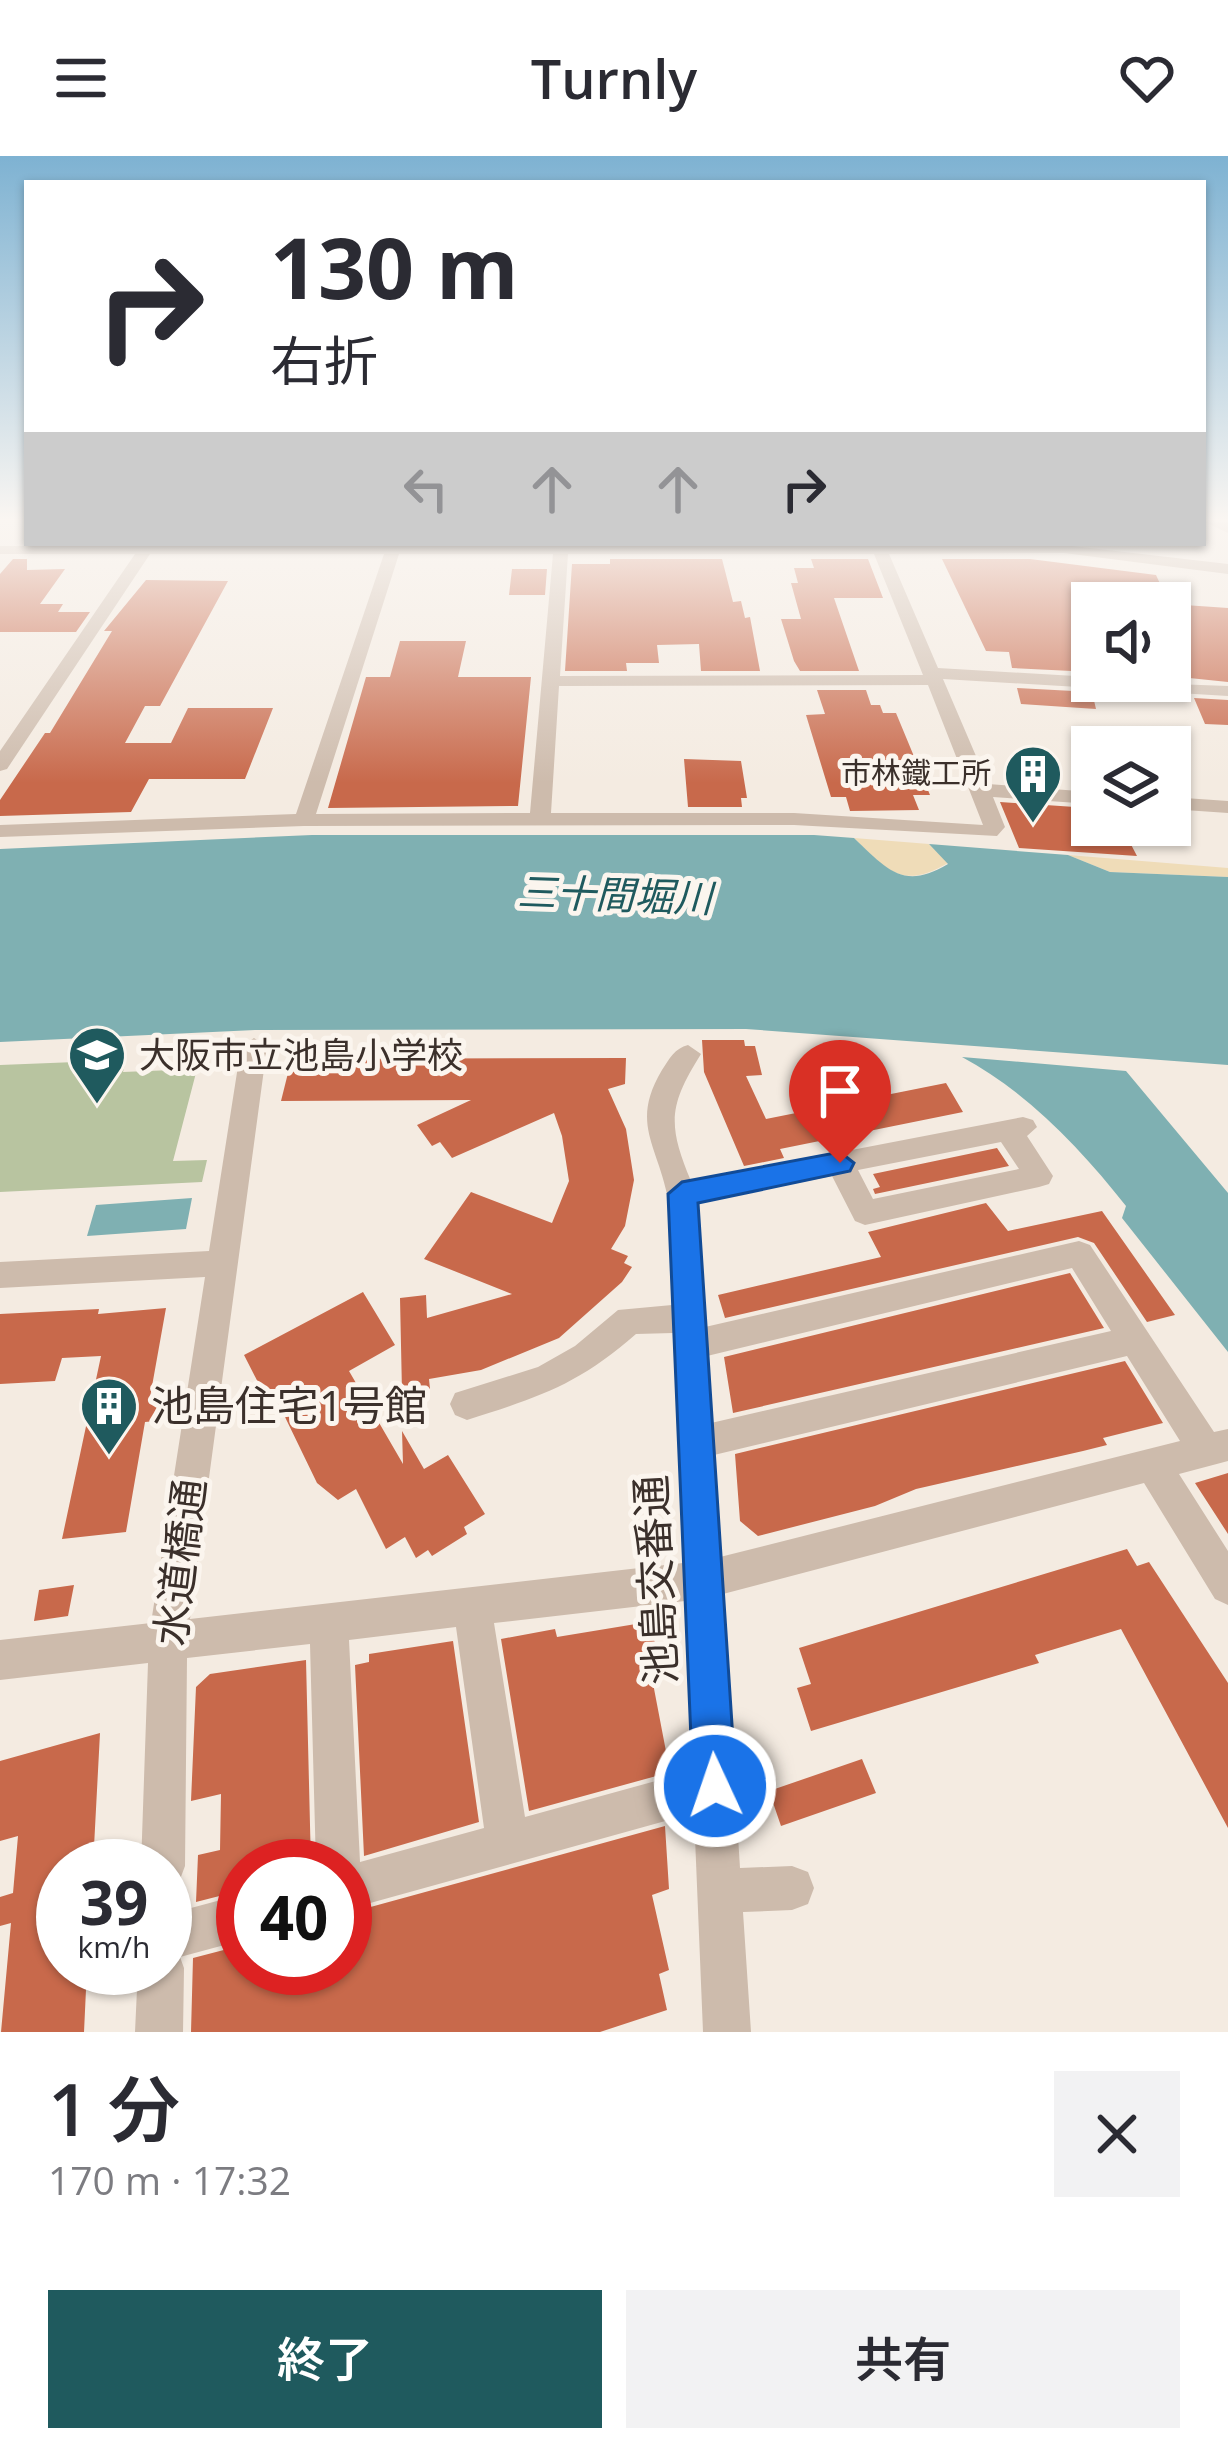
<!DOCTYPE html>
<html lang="ja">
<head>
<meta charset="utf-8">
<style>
  :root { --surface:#fff; --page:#f2f2f3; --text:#2b2b33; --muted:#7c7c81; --accent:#1f5a5e }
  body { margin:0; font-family:"Open Sans","Noto Sans JP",sans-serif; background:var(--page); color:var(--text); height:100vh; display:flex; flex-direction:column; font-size:45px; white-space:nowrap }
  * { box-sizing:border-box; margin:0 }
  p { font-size:39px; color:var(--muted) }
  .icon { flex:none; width:66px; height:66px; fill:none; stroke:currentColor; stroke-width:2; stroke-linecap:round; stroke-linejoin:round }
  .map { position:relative; height:1876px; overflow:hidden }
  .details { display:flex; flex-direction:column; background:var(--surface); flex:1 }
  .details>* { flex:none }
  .guide { position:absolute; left:24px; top:24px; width:1182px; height:366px; border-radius:0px; box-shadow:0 3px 9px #0004; background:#fff; color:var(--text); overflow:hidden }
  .controls { position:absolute; left:1071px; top:426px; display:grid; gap:24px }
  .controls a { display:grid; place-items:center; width:120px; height:120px; border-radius:0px; background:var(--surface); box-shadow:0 3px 9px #0004; font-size:60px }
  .speed { position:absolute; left:36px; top:1683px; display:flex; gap:24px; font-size:60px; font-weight:700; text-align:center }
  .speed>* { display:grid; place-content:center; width:156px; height:156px; border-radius:50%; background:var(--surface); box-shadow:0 3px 9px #0004; line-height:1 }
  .speed small { font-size:30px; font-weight:400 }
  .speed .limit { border:18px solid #d22; background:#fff; color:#111 }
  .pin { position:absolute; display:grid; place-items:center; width:102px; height:102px; color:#fff; margin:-123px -51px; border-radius:50% 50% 50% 0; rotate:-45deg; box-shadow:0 0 12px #0007 }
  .pin .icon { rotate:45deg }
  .me { position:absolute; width:132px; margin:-66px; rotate:357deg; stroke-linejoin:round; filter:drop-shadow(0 0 9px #0008) }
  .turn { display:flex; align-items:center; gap:42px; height:252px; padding:0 48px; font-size:54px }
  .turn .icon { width:156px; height:156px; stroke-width:2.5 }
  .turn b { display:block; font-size:84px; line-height:102px }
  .lanes { display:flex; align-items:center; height:114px; padding:0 48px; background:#0003; justify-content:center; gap:60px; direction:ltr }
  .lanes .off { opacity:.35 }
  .round { display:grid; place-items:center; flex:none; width:126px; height:126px; border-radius:0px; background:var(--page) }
  .head { display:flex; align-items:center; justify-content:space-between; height:204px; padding:0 48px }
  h1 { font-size:72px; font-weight:600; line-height:90px }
  .primary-button { display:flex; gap:24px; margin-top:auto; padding:24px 48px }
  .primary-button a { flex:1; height:138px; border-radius:0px; background:var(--accent); color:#fff; font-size:48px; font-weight:600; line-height:138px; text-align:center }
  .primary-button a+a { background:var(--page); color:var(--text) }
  header { display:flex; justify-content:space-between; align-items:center; height:156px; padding:0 48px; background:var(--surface); font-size:54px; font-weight:600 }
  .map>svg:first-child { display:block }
</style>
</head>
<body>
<header><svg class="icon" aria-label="menu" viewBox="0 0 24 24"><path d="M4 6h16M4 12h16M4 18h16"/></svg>Turnly<svg class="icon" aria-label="heart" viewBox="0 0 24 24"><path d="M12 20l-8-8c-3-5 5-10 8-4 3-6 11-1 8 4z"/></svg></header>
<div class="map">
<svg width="1228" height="1876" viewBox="0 0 1228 1876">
  <rect width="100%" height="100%" fill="#f4ebe1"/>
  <path fill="#b8c4a0" d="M 126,904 L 123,916 L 197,913 L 173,1005 L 207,1004 L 202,1026 L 0,1036 L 0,909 Z"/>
  <path fill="#efdcb8" d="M 854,682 L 929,688 L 948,707 C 902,734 888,715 854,682 Z
    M 1068,699 L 1228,712 L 1228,721 L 1110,716 Z"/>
  <path fill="#7fb0b2" d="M 312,679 L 814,679 L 854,682 C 887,713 903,735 948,708 L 929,688 L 1068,699 L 1110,716 L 1228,721 L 1228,909 L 746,873 L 255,874 L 0,886 L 0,693 Z
    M 962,901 L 1126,915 L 1228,1037 L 1228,1196 L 1122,1062 L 1126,1050 C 1081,993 1026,935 962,901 Z
    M 192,1042 L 186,1073 L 87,1080 L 96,1049 Z"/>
  <path fill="#c8694b" d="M 13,403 L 27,403 L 27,414 L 65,413 L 40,448 L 63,448 L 58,456 L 90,456 L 76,476 L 0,476 L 0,418 Z
    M 610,403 L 722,403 L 733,446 L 741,445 L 745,462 L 750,461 L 760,515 L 701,515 L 699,488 L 657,489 L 659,507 L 626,507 L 627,515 L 565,515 L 572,408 L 610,408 Z
    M 811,403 L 868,403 L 883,442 L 834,442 L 859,515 L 800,515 L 794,505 L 781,463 L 801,463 L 791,427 L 798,427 L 794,412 L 814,412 Z
    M 942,403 L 1030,403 L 1156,419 L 1169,447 L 1092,447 L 1092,463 L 1076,462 L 1092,516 L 1012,512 L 1009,496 L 986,495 Z
    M 512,413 L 547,413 L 545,439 L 509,439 Z
    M 146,424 L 228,425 L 160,550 L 145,550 L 125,587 L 171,587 L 188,552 L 273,552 L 245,623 L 149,623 L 131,656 L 0,660 L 0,644 L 45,577 L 50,577 L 112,475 L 104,475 Z
    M 1170,448 L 1228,452 L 1228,526 L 1170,520 Z
    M 400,485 L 466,485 L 458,521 L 531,521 L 518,650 L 328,652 L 366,521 L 390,521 Z
    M 1017,532 L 1092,536 L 1096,553 L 1021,548 Z
    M 817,534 L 866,534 L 871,549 L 880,549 L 883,557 L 896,557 L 930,639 L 913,639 L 919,654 L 850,655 L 846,641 L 831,641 L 806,559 L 825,558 Z
    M 1194,542 L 1228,544 L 1228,569 L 1205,568 Z
    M 684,603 L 741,605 L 747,642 L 741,642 L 742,651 L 688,651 Z
    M 1000,646 L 1075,651 L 1087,675 L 1124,675 L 1137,700 L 1019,692 Z
    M 702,884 L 744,884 L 745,890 L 755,890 L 762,919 L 746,920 L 766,963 L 946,927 L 963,956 L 780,993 L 784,1002 L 744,1010 L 704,916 Z
    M 626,902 L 625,928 L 608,933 L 626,973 L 634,1024 L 625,1070 L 611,1093 L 628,1100 L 624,1107 L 632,1111 L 622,1126 L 559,1182 L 481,1214 L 429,1223 L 430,1233 L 402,1236 L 400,1142 L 426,1139 L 427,1162 L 512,1138 L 424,1103 L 471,1036 L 552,1067 L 569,1025 L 562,980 L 554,957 L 452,1002 L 440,986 L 432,990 L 417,969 L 471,944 L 281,945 L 289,913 L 297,903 Z
    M 997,992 L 1009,1010 L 875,1038 L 873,1033 L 880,1031 L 873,1018 Z
    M 986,1047 L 1008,1075 L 1102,1055 L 1175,1159 L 1147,1166 L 1094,1087 L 1078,1081 L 725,1162 L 718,1139 L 881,1101 L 868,1076 Z
    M 1070,1117 L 1104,1172 L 733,1257 L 724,1201 Z
    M 363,1136 L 395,1189 L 349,1215 L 403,1308 L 402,1275 L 424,1313 L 448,1299 L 485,1358 L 464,1371 L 467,1378 L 432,1400 L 428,1394 L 416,1402 L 405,1381 L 386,1393 L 356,1333 L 338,1344 L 317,1327 L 285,1261 L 285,1230 L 265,1240 L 244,1199 Z
    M 166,1152 L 149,1247 L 159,1246 L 156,1265 L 145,1266 L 126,1376 L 62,1383 L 101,1200 L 62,1202 L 55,1225 L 0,1228 L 0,1158 L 99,1153 L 98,1158 Z
    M 1125,1205 L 1163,1267 L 1103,1282 L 1107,1289 L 1083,1295 L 916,1333 L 875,1350 L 758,1380 L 740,1365 L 735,1298 Z
    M 1228,1317 L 1228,1378 L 1195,1327 Z
    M 1127,1393 L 1137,1410 L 1149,1406 L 1228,1527 L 1228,1672 L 1121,1473 L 1035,1499 L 1039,1507 L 811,1575 L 797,1532 L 811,1528 L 799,1492 Z
    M 74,1429 L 68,1460 L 34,1465 L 39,1434 Z
    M 648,1466 L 664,1513 L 651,1517 L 669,1611 L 660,1619 L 529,1655 L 501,1483 L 555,1473 L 557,1481 Z
    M 453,1485 L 479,1666 L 364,1700 L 355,1509 L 369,1506 L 369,1498 Z
    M 306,1504 L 311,1710 L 243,1710 L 243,1734 L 196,1746 L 198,1699 L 220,1694 L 221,1638 L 191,1645 L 196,1531 L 210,1518 Z
    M 100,1577 L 93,1710 L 63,1710 L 63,1812 L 87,1812 L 84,1876 L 1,1876 L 11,1767 L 0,1770 L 0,1741 L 13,1737 L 18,1680 L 0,1685 L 0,1605 Z
    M 862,1603 L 876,1637 L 781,1670 L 769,1635 Z
    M 665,1670 L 669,1733 L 652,1739 L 669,1814 L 659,1818 L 667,1854 L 600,1876 L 191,1876 L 193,1802 L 243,1789 L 243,1812 L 345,1812 L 345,1758 Z"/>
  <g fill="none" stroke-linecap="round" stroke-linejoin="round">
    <path fill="#cdbbac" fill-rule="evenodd" d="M 1205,364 L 1228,367 L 1228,377 L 1207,367 Z
      M 1064,389 L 1228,408 L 1228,418 L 1064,397 L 889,398 L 938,512 L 1092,521 L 1092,525 L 1228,530 L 1228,540 L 943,523 L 988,628 L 1092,636 L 1092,648 L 993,641 L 1005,671 L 997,680 L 794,669 L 304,670 L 0,681 L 0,669 L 296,658 L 384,398 L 150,398 L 7,613 L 0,615 L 0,595 L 135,398 L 0,398 L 0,390 ZM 399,398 L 553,398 L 530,657 L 316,658 ZM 568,398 L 874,398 L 923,519 L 560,520 ZM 928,529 L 983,669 L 794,657 L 551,657 L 559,530 Z
      M 1170,641 L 1228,645 L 1228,657 L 1170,653 Z
      M 254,882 L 267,891 L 190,1463 L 683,1407 L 673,1177 L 636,1178 C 578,1229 539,1241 467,1264 L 455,1259 L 450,1248 L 455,1237 L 538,1211 L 575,1190 L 618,1154 L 672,1149 C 671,1114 675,1072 667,1038 C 656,987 631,966 662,914 C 669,903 675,892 688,889 L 701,898 C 669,949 667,968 691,1025 L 1023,961 L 1033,964 L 1037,971 L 1027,980 L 1053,1020 L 1049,1028 L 1039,1031 L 865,1069 L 855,1065 L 832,1020 L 697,1047 L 705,1171 L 1079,1085 L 1090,1089 L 1214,1276 L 1228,1273 L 1228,1305 L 1179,1318 L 1228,1395 L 1228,1449 L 1215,1443 L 1144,1327 L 723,1438 L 740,1712 L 792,1710 L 808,1716 L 814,1732 L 808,1748 L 792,1754 L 743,1756 L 751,1876 L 703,1876 L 694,1657 L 345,1754 L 345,1710 L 316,1710 L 310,1488 L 187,1502 L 185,1710 L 179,1726 L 165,1731 L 165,1710 L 141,1710 L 148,1507 L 0,1524 L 0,1484 L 151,1467 L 205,1121 L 0,1132 L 0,1106 L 209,1095 L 241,891 ZM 1001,986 L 1019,1013 L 873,1043 L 858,1014 ZM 1072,1112 L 1111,1175 L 711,1267 L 707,1200 ZM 1127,1200 L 1180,1285 L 720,1401 L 714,1299 ZM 685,1445 L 692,1615 L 525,1661 L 494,1467 ZM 456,1471 L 484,1672 L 360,1706 L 349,1484 Z
      M 243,1738 L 243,1784 L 180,1801 L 184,1812 L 183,1876 L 135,1876 L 138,1812 L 165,1812 L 165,1759 Z"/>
  </g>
  <linearGradient id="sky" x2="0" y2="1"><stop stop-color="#7eb2d2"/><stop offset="0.58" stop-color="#faf6f2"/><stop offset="1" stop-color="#faf6f2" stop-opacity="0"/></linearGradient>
  <rect width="1228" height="627" fill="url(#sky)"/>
  <path fill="#1a73e8" stroke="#114b97" stroke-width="3" d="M 840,996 L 854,1007 L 850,1015 L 698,1047 L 736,1630 L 730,1645 L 715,1652 L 700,1645 L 693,1630 L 668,1038 L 682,1026 Z"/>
  <defs>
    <symbol id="building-pin" viewBox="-11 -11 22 30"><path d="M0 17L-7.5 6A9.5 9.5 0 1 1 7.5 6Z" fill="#1f5a5e" stroke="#fbf5ee"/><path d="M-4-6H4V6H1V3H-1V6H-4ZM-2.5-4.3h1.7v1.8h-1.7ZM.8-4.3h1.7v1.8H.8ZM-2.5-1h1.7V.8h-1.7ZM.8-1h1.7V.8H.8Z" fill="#fff"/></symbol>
    <symbol id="school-pin" viewBox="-11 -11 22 30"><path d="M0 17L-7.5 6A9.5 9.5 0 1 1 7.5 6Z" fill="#1f5a5e" stroke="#fbf5ee"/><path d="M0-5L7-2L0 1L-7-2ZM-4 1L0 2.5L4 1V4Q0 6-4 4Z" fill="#fff"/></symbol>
  </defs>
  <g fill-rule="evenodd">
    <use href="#building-pin" x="1000" y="585" width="66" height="90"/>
    <use href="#school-pin" x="64" y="866" width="66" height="90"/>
    <use href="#building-pin" x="76" y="1217" width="66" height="90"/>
  </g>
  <g text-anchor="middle" stroke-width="10" stroke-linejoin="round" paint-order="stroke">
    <g font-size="30" fill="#3b302b" stroke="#fbf5ee" text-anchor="end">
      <text x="991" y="628">市林鐵工所</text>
    </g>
    <g font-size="36" fill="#3b302b" stroke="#fbf5ee" text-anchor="start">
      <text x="139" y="912">大阪市立池島小学校</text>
    </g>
    <g font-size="39" font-style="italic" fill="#1f5a5e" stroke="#fbf5ee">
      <text transform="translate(615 739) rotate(2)" y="14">三十間堀川</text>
    </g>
    <g font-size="42" fill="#3b302b" stroke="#fbf5ee" text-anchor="start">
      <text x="151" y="1265">池島住宅1号館</text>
    </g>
    <g font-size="42" fill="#3b302b" stroke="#fbf5ee">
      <text transform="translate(180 1406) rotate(-83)" y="15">水道橋通</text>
      <text transform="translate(656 1424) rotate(-93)" y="15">池島交番通</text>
    </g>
  </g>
</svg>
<div class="controls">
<a><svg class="icon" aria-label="sound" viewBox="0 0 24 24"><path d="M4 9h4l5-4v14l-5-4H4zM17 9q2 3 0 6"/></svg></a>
<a><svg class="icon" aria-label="layers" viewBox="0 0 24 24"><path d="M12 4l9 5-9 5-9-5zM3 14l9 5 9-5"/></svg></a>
</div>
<div class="speed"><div>39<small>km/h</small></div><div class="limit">40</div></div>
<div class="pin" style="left:840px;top:1007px;background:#d93025"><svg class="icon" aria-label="arrive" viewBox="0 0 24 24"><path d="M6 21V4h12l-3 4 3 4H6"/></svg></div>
<svg class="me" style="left:715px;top:1630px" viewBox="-20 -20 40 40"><circle r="17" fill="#1a73e8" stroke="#fff" stroke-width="3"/><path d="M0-11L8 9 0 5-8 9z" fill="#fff"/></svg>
<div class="guide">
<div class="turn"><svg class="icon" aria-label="right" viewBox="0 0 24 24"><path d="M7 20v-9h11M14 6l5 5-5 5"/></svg><div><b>130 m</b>右折</div></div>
<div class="lanes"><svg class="icon off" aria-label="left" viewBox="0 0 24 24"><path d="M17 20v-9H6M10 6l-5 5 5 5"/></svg><svg class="icon off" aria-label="ahead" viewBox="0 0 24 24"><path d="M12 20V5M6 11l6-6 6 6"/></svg><svg class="icon off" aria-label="ahead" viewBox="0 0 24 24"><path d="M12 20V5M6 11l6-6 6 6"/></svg><svg class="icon" aria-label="right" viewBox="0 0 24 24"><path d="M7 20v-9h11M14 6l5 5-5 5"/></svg></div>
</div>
</div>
<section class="details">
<div class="head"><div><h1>1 分</h1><p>170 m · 17:32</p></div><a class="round"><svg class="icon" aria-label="close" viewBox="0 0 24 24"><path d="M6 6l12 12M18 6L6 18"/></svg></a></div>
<div class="primary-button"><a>終了</a><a>共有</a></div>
</section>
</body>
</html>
